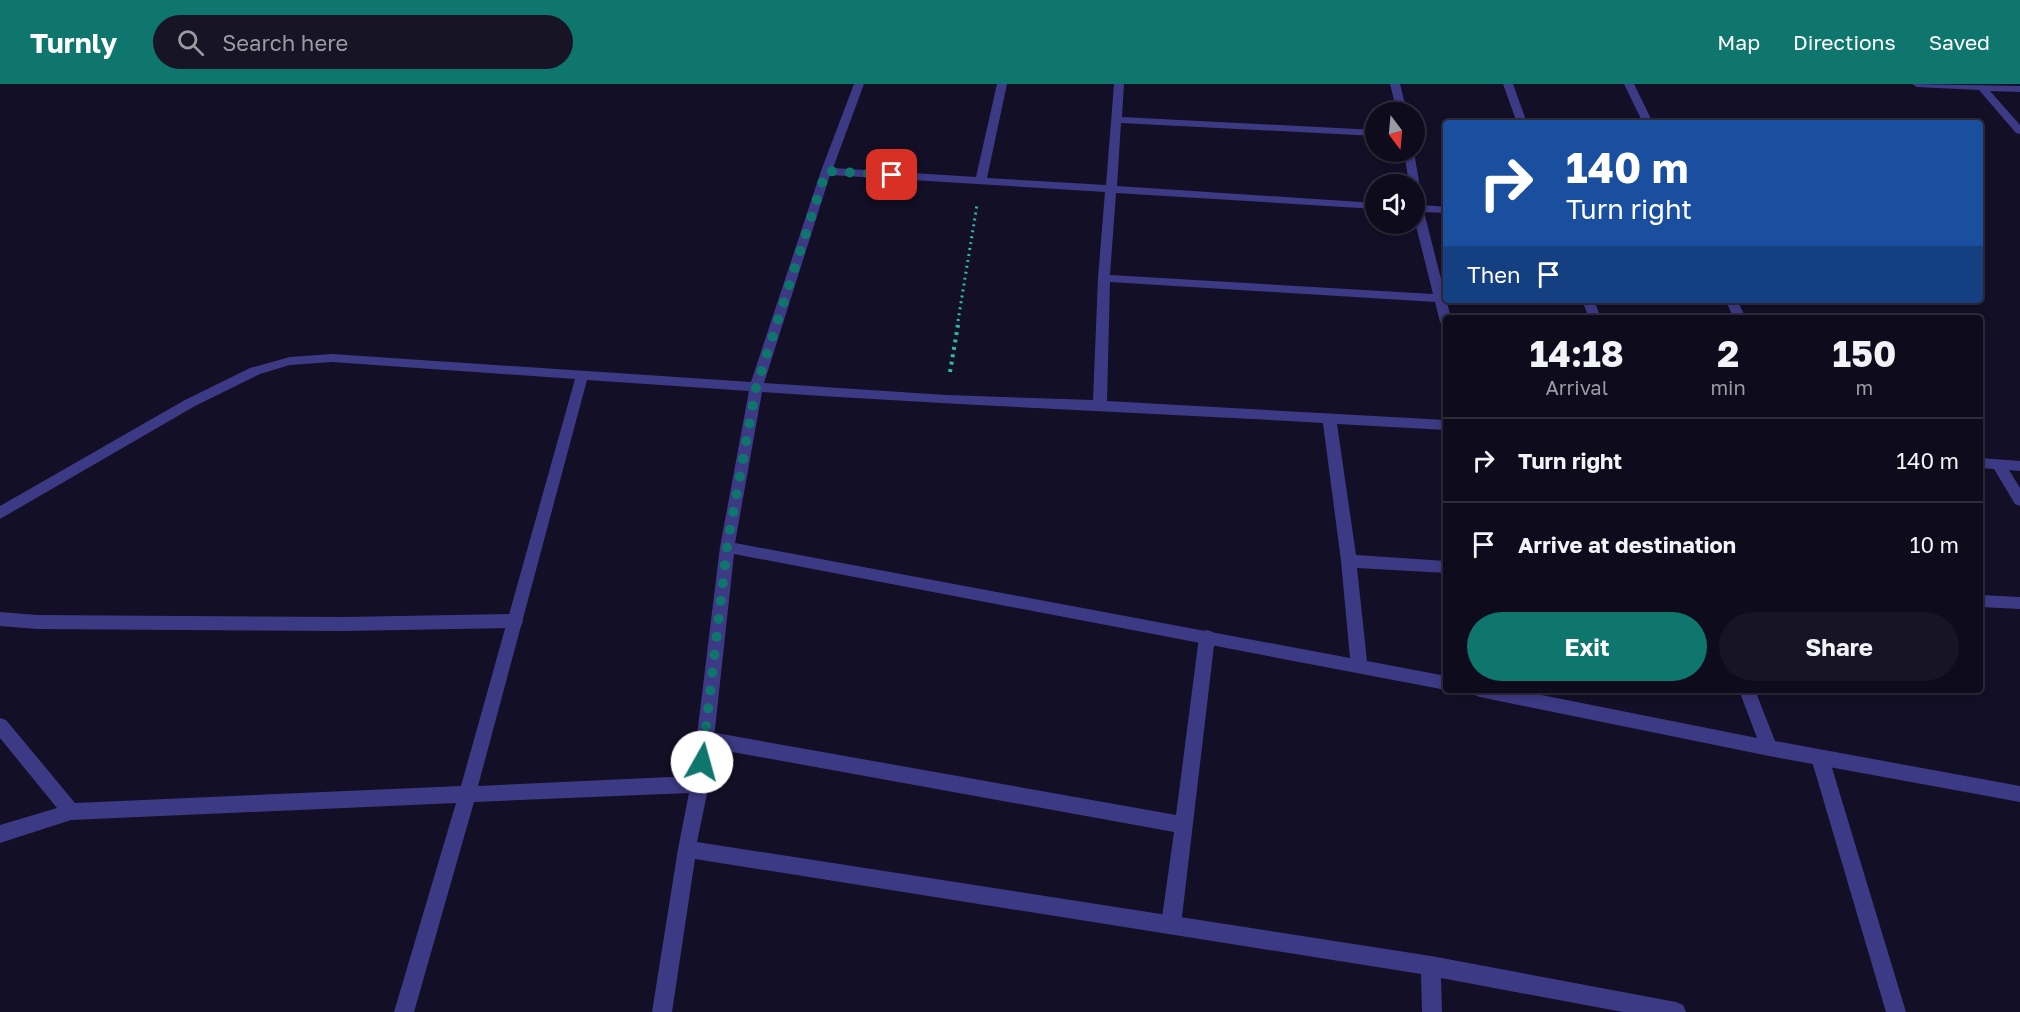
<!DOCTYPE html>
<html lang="en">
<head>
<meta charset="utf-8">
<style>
  :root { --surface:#0e0b1c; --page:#171425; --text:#f1f3f6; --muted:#9b9ba3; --line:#2e2b3b; --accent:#0f766e }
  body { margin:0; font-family:"Golos Text",sans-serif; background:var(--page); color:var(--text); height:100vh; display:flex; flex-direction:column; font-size:22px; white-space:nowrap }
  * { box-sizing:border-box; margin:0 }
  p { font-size:20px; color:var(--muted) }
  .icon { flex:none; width:33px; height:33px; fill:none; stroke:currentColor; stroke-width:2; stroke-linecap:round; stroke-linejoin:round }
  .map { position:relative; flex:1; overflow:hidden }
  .details { position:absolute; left:1443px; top:231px; width:540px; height:378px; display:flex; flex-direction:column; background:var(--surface); border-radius:6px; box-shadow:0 3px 9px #0003,0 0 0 2px var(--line) }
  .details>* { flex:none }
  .hud { position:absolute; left:1443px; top:36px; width:540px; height:183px; border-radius:6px; box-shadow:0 3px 9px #0003,0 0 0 2px var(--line); background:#1a4fa0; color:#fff; overflow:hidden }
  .needle { width:39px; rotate:164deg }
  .tools { position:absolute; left:1365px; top:18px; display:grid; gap:12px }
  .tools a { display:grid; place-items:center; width:60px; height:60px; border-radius:50%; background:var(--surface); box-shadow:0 3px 9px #0003,0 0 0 2px var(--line); font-size:30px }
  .pin { position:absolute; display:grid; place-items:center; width:51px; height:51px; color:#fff; margin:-26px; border-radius:12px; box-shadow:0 3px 9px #0006 }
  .me { position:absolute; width:66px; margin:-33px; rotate:7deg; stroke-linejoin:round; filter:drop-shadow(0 0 4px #0008) }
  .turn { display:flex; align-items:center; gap:21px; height:126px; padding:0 24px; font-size:27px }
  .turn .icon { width:78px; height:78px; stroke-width:2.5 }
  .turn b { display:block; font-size:42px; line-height:51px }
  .then { display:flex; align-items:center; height:57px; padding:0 24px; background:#0003; gap:12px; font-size:22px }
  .eta { display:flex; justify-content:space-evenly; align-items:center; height:102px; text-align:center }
  .eta b { font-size:36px; font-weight:700; line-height:42px }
  .action { display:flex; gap:12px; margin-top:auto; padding:12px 24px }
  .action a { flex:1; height:69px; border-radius:36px; background:var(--accent); color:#fff; font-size:24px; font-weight:700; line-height:69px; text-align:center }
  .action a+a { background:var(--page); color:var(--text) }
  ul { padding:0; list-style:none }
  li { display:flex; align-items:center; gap:18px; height:84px; padding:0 24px; border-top:2px solid var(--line) }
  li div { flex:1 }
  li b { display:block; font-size:22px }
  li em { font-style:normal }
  header { display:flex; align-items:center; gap:36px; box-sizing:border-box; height:84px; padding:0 30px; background:var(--accent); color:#fff }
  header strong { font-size:28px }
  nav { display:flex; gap:33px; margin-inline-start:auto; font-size:21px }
  .search { width:420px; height:54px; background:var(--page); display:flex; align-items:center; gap:15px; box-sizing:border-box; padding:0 21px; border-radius:33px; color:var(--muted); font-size:22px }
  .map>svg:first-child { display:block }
</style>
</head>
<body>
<header>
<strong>Turnly</strong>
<div class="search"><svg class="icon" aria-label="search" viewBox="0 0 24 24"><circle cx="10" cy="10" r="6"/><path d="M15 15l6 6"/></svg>Search here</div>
<nav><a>Map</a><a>Directions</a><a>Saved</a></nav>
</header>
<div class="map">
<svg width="2020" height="928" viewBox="0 0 2020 928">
  <rect width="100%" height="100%" fill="#130f26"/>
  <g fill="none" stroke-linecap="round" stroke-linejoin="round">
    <path stroke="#2fb8b0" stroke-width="3" stroke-dasharray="2 4" stroke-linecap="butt" d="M 957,243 L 977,121"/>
    <path stroke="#2fb8b0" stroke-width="4" stroke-dasharray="3 4.5" stroke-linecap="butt" d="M 950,288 L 958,241"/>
    <path fill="#3d3a85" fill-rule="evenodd" d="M 0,528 L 37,531 L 344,533 L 515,530 L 521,532 L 523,537 L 521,542 L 515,544 L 344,547 L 37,545 L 0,542 Z
      M 1207,546 L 1213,548 L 1215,553 L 1181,841 L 1178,848 L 1171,850 L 1164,848 L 1161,841 L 1174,748 L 705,663 L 699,660 L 696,655 L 699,650 L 705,647 L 1176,731 L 1199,553 L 1201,548 Z
      M 1820,666 L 1826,668 L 1829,674 L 1906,928 L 1886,928 L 1811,674 L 1814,668 Z"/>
    <path fill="#3d3a85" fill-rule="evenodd" d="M 854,0 L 864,0 L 833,84 L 976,93 L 997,0 L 1007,0 L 987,94 L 1106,101 L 1114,0 L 1124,0 L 1122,33 L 1376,46 L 1376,52 L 1121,39 L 1117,102 L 1376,119 L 1376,125 L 1116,109 L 1110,191 L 1433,210 L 1414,134 L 1414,100 L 1409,100 L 1404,68 L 1414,68 L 1423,121 L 1446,123 L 1446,129 L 1424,128 L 1451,234 L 1446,234 L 1446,242 L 1440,238 L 1435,218 L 1110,198 L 1107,317 L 1446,336 L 1446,346 L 1337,340 L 1356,471 L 1446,477 L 1446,489 L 1357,484 L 1367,577 L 1446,592 L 1446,606 L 734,470 L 709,700 L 697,758 L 1431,872 L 1676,918 L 1683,921 L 1686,928 L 1623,928 L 1441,894 L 1442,928 L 1422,928 L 1421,890 L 695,775 L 672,928 L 652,928 L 678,765 L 689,709 L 474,718 L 414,928 L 394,928 L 456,719 L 71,736 L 0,759 L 0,741 L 57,724 L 0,654 L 0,634 L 6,636 L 75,719 L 461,702 L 575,295 L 332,278 L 290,281 L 260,290 L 195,322 L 0,435 L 0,422 L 185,316 L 250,284 L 290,273 L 332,270 L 751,298 L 821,87 ZM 830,91 L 1105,108 L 1098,194 L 1093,316 L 946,311 L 764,299 ZM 587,296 L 749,307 L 720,463 L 692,692 L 478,702 ZM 762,308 C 949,321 1136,328 1323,339 L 1341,477 L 1350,574 L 735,459 Z
      M 1390,0 L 1400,0 L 1407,28 L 1397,28 Z
      M 1503,0 L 1513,0 L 1527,39 L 1517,39 Z
      M 1624,0 L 1634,0 L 1653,39 L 1643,39 Z
      M 1912,0 L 2020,2 L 2020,8 L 1990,7 L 2020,41 L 2020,50 L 2016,49 L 1979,6 L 1917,3 Z
      M 1582,216 L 1594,216 L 1601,234 L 1589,234 Z
      M 1725,216 L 1737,216 L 1746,234 L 1734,234 Z
      M 1980,374 L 2020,377 L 2020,387 L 2009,386 L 2020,404 L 2020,422 L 2015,420 L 1994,385 L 1980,384 Z
      M 1980,511 L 2020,513 L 2020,525 L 1980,523 Z
      M 1472,606 L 1516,606 L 1757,654 L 1739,606 L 1755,606 L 1775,657 L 2020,702 L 2020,718 L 1769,672 L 1480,613 L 1474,611 Z"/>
  </g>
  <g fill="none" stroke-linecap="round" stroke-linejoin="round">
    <path stroke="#0f766e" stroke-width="10" stroke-dasharray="0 18" d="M 702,678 L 727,463 L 756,304 L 819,109 L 826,87 L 892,91"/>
  </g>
</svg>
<div class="tools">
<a><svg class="needle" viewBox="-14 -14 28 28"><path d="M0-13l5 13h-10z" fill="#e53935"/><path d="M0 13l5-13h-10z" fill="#9b9ba3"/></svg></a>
<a><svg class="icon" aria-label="sound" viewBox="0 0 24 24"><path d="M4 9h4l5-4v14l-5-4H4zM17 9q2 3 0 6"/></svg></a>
</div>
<div class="pin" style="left:892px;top:91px;background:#d93025"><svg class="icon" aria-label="arrive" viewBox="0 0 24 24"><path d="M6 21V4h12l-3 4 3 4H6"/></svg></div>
<svg class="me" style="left:702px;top:678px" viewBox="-20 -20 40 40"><circle r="19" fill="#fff"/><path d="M0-13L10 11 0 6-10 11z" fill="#0f766e"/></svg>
<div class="hud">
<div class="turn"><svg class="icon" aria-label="right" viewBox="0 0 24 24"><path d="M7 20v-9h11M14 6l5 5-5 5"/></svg><div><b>140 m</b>Turn right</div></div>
<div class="then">Then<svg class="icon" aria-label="arrive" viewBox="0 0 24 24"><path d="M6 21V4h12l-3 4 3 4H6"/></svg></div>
</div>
<section class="details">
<div class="eta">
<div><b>14:18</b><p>Arrival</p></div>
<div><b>2</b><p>min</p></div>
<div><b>150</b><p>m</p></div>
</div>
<ul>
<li><svg class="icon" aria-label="right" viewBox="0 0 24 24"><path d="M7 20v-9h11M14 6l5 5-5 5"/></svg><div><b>Turn right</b></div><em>140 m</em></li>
<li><svg class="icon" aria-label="arrive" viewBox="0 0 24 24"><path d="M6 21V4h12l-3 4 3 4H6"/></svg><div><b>Arrive at destination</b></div><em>10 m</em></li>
</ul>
<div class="action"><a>Exit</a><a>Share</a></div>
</section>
</div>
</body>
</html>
